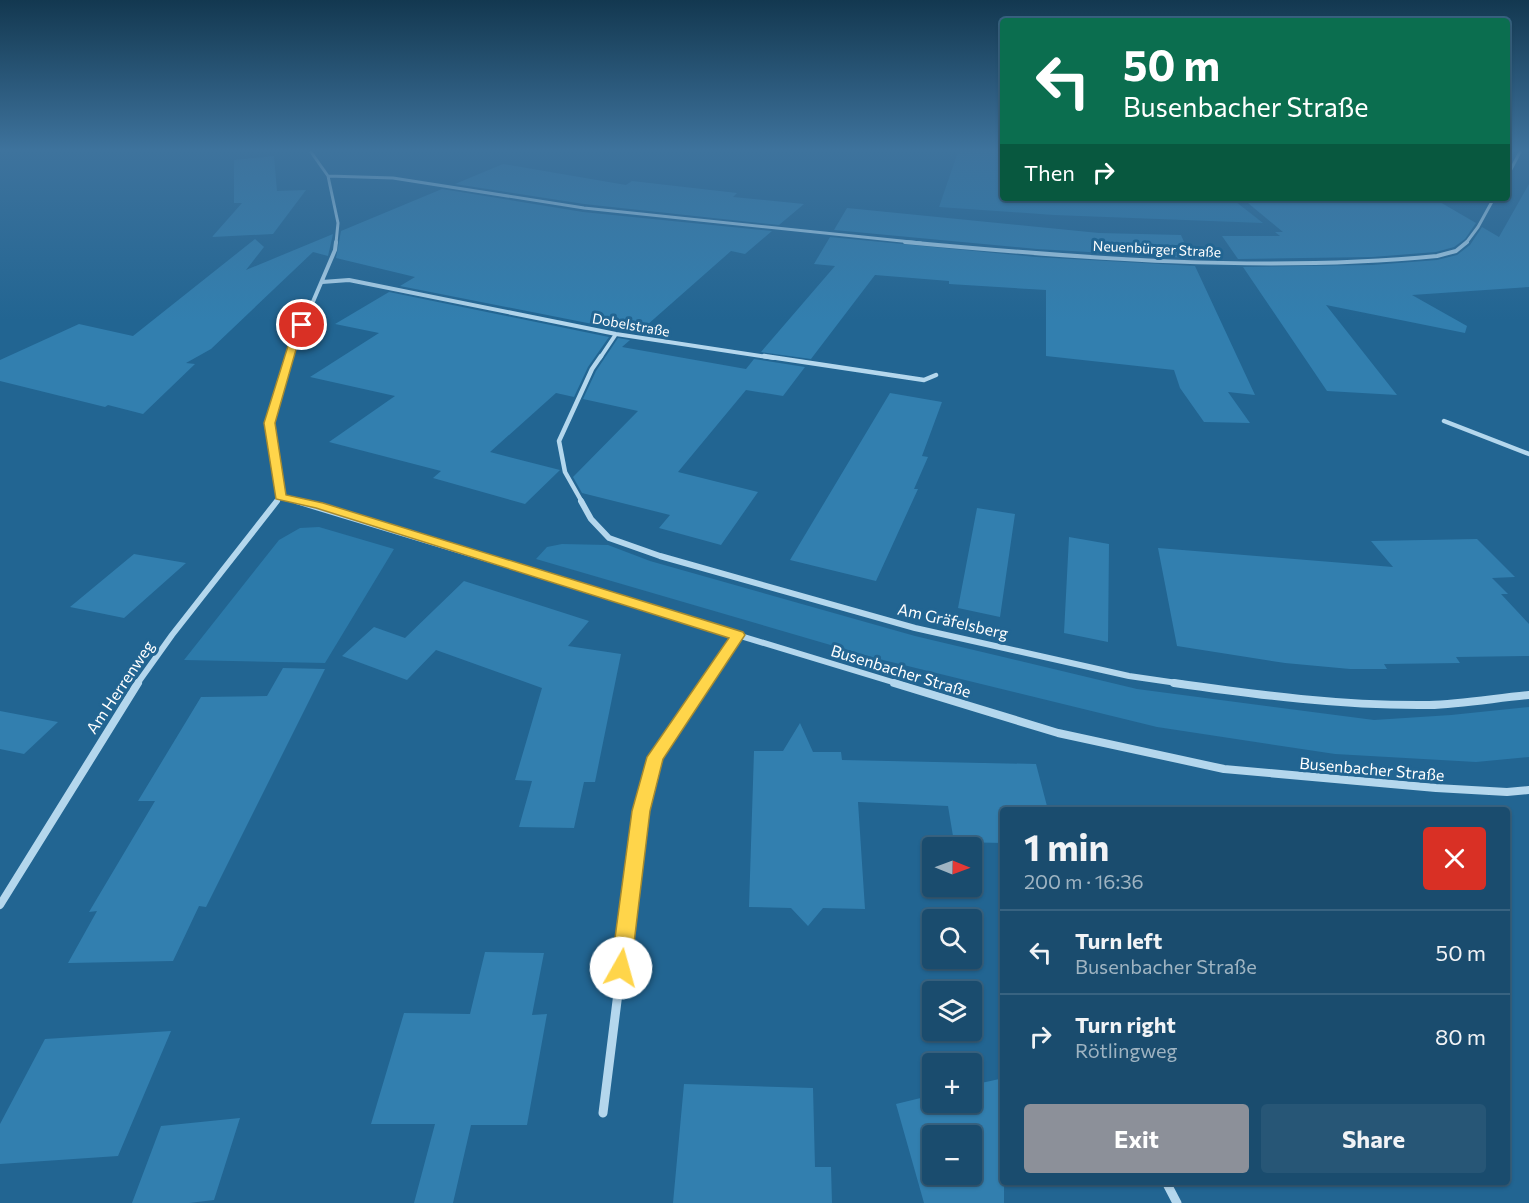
<!DOCTYPE html>
<html lang="en">
<head>
<meta charset="utf-8">
<style>
  :root { --surface:#1a4c6e; --page:#275676; --text:#f1f3f6; --muted:#9fb4c2; --line:#386381; --accent:#8c9099 }
  body { margin:0; font-family:Commissioner,sans-serif; background:var(--page); color:var(--text); height:100vh; display:flex; flex-direction:column; font-size:22px; white-space:nowrap }
  * { box-sizing:border-box; margin:0 }
  p { font-size:20px; color:var(--muted) }
  .icon { flex:none; width:33px; height:33px; fill:none; stroke:currentColor; stroke-width:2; stroke-linecap:round; stroke-linejoin:round }
  .map { position:relative; flex:1; overflow:hidden }
  .panel { position:absolute; left:1000px; top:807px; width:510px; height:378px; display:flex; flex-direction:column; background:var(--surface); border-radius:6px; box-shadow:0 2px 4px #0004,0 0 0 2px var(--line) }
  .panel>* { flex:none }
  .guide { position:absolute; left:1000px; top:18px; width:510px; height:183px; border-radius:6px; box-shadow:0 2px 4px #0004,0 0 0 2px var(--line); background:#0b6e4f; color:#fff; overflow:hidden }
  .needle { width:39px; rotate:91deg }
  .buttons { position:absolute; left:922px; top:837px; display:grid; gap:12px }
  .buttons a { display:grid; place-items:center; width:60px; height:60px; border-radius:6px; background:var(--surface); box-shadow:0 2px 4px #0004,0 0 0 2px var(--line); font-size:30px }
  .pin { position:absolute; display:grid; place-items:center; width:51px; height:51px; color:#fff; margin:-26px; border:3px solid #fff; border-radius:50%; box-shadow:0 2px 6px #0007 }
  .me { position:absolute; width:66px; margin:-33px; rotate:7deg; stroke-linejoin:round; filter:drop-shadow(0 0 4px #0008) }
  .turn { display:flex; align-items:center; gap:21px; height:126px; padding:0 24px; font-size:27px }
  .turn .icon { width:78px; height:78px; stroke-width:2.5 }
  .turn b { display:block; font-size:42px; line-height:51px }
  .then { display:flex; align-items:center; height:57px; padding:0 24px; background:#0003; gap:12px; font-size:22px }
  .round { display:grid; place-items:center; flex:none; width:63px; height:63px; border-radius:6px; background:var(--page) }
  .head { display:flex; align-items:center; justify-content:space-between; height:102px; padding:0 24px }
  h1 { font-size:36px; font-weight:700; line-height:45px }
  .action { display:flex; gap:12px; margin-top:auto; padding:12px 24px }
  .action a { flex:1; height:69px; border-radius:6px; background:var(--accent); color:#fff; font-size:24px; font-weight:700; line-height:69px; text-align:center }
  .action a+a { background:var(--page); color:var(--text) }
  ul { padding:0; list-style:none }
  li { display:flex; align-items:center; gap:18px; height:84px; padding:0 24px; border-top:2px solid var(--line) }
  li div { flex:1 }
  li b { display:block; font-size:22px }
  li em { font-style:normal }
  .map>svg:first-child { display:block }
</style>
</head>
<body>
<div class="map">
<svg width="1529" height="1203" viewBox="0 0 1529 1203">
  <rect width="100%" height="100%" fill="#226592"/>
  <path fill="#2c7aaa" d="M 958,152 L 1003,152 L 1004,198 L 1231,198 L 1263,223 L 1054,215 L 939,207 Z
    M 319,527 L 394,549 L 325,663 L 184,660 L 279,540 L 300,528 Z
    M 562,544 L 608,545 L 650,561 L 915,636 L 1137,689 L 1374,720 L 1451,715 L 1529,707 L 1529,757 L 1476,762 L 1335,754 L 1157,727 L 875,658 L 536,559 L 547,547 Z"/>
  <path fill="#327faf" fill-rule="evenodd" d="M 274,156 L 277,191 L 306,190 L 273,234 L 212,237 L 242,203 L 234,203 L 234,160 Z
    M 503,164 L 626,185 L 632,181 L 737,193 L 733,197 L 804,204 L 779,225 L 584,204 L 455,184 Z
    M 1529,184 L 1529,287 L 1412,295 L 1467,326 L 1465,333 L 1326,305 L 1397,395 L 1327,391 L 1243,267 L 1372,265 L 1437,260 L 1457,255 L 1470,245 L 1482,227 L 1499,237 Z
    M 442,189 L 583,212 L 772,231 L 745,254 L 731,251 L 638,333 L 400,286 L 415,277 L 336,258 L 341,231 Z
    M 1242,198 L 1433,198 L 1476,223 L 1465,239 L 1454,247 L 1436,252 L 1372,257 L 1238,259 L 1222,236 L 1280,236 L 1275,232 L 1283,232 Z
    M 847,208 L 1099,233 L 1181,235 L 1191,258 L 1037,249 L 834,230 Z
    M 333,234 L 328,256 L 313,252 L 211,349 L 186,363 L 195,364 L 143,414 L 108,405 L 105,407 L 0,381 L 0,360 L 79,324 L 133,336 L 255,239 L 264,247 L 246,270 Z
    M 830,237 L 1036,257 L 1195,266 L 1255,395 L 1228,392 L 1250,423 L 1204,422 L 1180,388 L 1174,370 L 1046,356 L 1046,290 L 949,284 L 949,281 L 875,275 L 811,359 L 761,352 L 835,266 L 814,264 Z
    M 389,292 L 609,337 L 588,367 L 574,397 L 556,393 L 490,452 L 560,470 L 525,504 L 433,478 L 441,471 L 329,442 L 395,396 L 310,377 L 379,333 L 335,324 Z
    M 618,338 L 630,340 L 622,347 L 746,369 L 754,359 L 805,367 L 783,396 L 746,390 L 678,472 L 758,492 L 721,545 L 659,528 L 670,515 L 582,493 L 573,477 L 638,411 L 583,399 L 596,371 Z
    M 890,393 L 942,402 L 922,456 L 928,457 L 914,489 L 918,489 L 876,581 L 790,560 Z
    M 977,508 L 1015,514 L 1000,617 L 958,608 Z
    M 1069,537 L 1109,544 L 1108,642 L 1064,633 Z
    M 1477,539 L 1515,577 L 1492,578 L 1508,594 L 1501,594 L 1529,624 L 1529,656 L 1456,657 L 1460,663 L 1384,664 L 1387,669 L 1350,669 L 1285,663 L 1177,646 L 1158,548 L 1393,567 L 1371,541 Z
    M 134,554 L 186,563 L 124,618 L 70,607 Z
    M 464,581 L 589,621 L 568,646 L 621,654 L 595,782 L 584,782 L 574,828 L 519,827 L 532,781 L 515,780 L 542,688 L 436,650 L 407,680 L 342,656 L 374,627 L 405,638 Z
    M 283,668 L 325,669 L 206,907 L 199,906 L 173,961 L 68,963 L 97,911 L 89,912 L 155,801 L 138,801 L 201,697 L 267,696 Z
    M 0,711 L 58,722 L 24,754 L 0,749 Z
    M 800,723 L 813,752 L 841,752 L 842,760 L 1036,764 L 1048,810 L 1004,810 L 1004,843 L 954,842 L 948,806 L 858,802 L 865,909 L 823,908 L 808,926 L 791,908 L 749,907 L 754,751 L 783,751 Z
    M 485,952 L 544,953 L 532,1015 L 547,1014 L 527,1125 L 471,1125 L 453,1203 L 414,1203 L 435,1124 L 371,1124 L 404,1013 L 470,1014 Z
    M 171,1031 L 118,1156 L 0,1164 L 0,1124 L 45,1039 Z
    M 1004,1078 L 1004,1203 L 924,1203 L 896,1104 L 933,1095 L 933,1102 L 972,1102 L 972,1085 ZM 933,1136 L 972,1136 L 972,1174 L 933,1174 Z
    M 684,1084 L 813,1088 L 815,1167 L 831,1167 L 832,1203 L 673,1203 Z
    M 240,1118 L 214,1200 L 189,1203 L 132,1203 L 161,1126 Z"/>
  <g fill="none" stroke-linecap="round" stroke-linejoin="round">
    <path stroke="#b4d7ed" stroke-width="3" d="M 311,152 L 328,176 L 338,223 L 336,243
      M 1508,175 L 1520,152
      M 328,176 L 393,178 L 584,208 L 921,243
      M 1466,243 L 1478,227 L 1494,198"/>
    <path stroke="#b4d7ed" stroke-width="4" d="M 905,242 C 1077,258 1265,273 1437,256 L 1456,251 L 1467,242
      M 322,282 L 349,280 L 616,334 L 774,358
      M 289,358 L 335,250 L 336,242
      M 600,358 L 616,334"/>
    <path stroke="#b4d7ed" stroke-width="4.5" d="M 764,356 L 924,380 L 936,375
      M 1444,421 L 1529,454
      M 280,497 L 302,502
      M 280,497 L 269,423 L 289,356
      M 276,502 L 280,497
      M 582,502 L 565,472 L 559,441 L 592,369 L 601,356"/>
    <path stroke="#b4d7ed" stroke-width="6" d="M 296,501 L 899,684
      M 581,501 L 591,519 L 609,538 L 660,556 L 915,628 L 1129,676 L 1184,684
      M 137,684 L 172,635 L 277,501
      M 704,684 L 738,635"/>
    <path stroke="#b4d7ed" stroke-width="8" d="M 894,683 L 1058,733 L 1224,769 L 1436,788 L 1507,792 L 1529,790
      M 1174,683 C 1258,695 1343,706 1429,705 C 1462,704 1496,698 1529,695
      M 0,905 L 138,683
      M 628,914 L 641,811 L 655,757 L 706,683"/>
    <path stroke="#b4d7ed" stroke-width="9" d="M 603,1113 L 628,913
      M 1166,1182 L 1177,1203"/>
  </g>
  <linearGradient id="sky" x2="0" y2="1"><stop stop-color="#133850"/><stop offset="0.47" stop-color="#3e739d"/><stop offset="1" stop-color="#3e739d" stop-opacity="0"/></linearGradient>
  <rect width="1529" height="320" fill="url(#sky)"/>
  <path fill="#ffd54a" stroke="#a68a30" stroke-width="1.5" d="M 299,323 L 307,325 L 297,346 L 275,423 L 286,495 L 323,503 L 743,632 L 745,635 L 663,759 L 650,811 L 631,968 L 628,975 L 621,978 L 614,975 L 611,968 L 632,811 L 647,757 L 729,638 L 316,508 L 276,499 L 264,423 L 288,346 Z"/>
  <g text-anchor="middle" stroke-width="6" stroke-linejoin="round" paint-order="stroke">
    <g font-size="14" fill="#fff" stroke="#226592">
      <text transform="translate(1157 249) rotate(3)" y="5">Neuenbürger Straße</text>
      <text transform="translate(631 325) rotate(10)" y="5">Dobelstraße</text>
    </g>
    <g font-size="16" fill="#fff" stroke="#226592">
      <text transform="translate(953 621) rotate(13)" y="6">Am Gräfelsberg</text>
      <text transform="translate(901 671) rotate(17)" y="6">Busenbacher Straße</text>
      <text transform="translate(120 687) rotate(-56)" y="6">Am Herrenweg</text>
      <text transform="translate(1372 769) rotate(5)" y="6">Busenbacher Straße</text>
    </g>
  </g>
</svg>
<div class="buttons">
<a><svg class="needle" viewBox="-14 -14 28 28"><path d="M0-13l5 13h-10z" fill="#e53935"/><path d="M0 13l5-13h-10z" fill="#9fb4c2"/></svg></a>
<a><svg class="icon" aria-label="search" viewBox="0 0 24 24"><circle cx="10" cy="10" r="6"/><path d="M15 15l6 6"/></svg></a>
<a><svg class="icon" aria-label="layers" viewBox="0 0 24 24"><path d="M12 4l9 5-9 5-9-5zM3 14l9 5 9-5"/></svg></a>
<a>+</a>
<a>−</a>
</div>
<div class="pin" style="left:302px;top:325px;background:#d93025"><svg class="icon" aria-label="arrive" viewBox="0 0 24 24"><path d="M6 21V4h12l-3 4 3 4H6"/></svg></div>
<svg class="me" style="left:621px;top:968px" viewBox="-20 -20 40 40"><circle r="19" fill="#fff"/><path d="M0-13L10 11 0 6-10 11z" fill="#ffd54a"/></svg>
<div class="guide">
<div class="turn"><svg class="icon" aria-label="left" viewBox="0 0 24 24"><path d="M17 20v-9H6M10 6l-5 5 5 5"/></svg><div><b>50 m</b>Busenbacher Straße</div></div>
<div class="then">Then<svg class="icon" aria-label="right" viewBox="0 0 24 24"><path d="M7 20v-9h11M14 6l5 5-5 5"/></svg></div>
</div>
<section class="panel">
<div class="head"><div><h1>1 min</h1><p>200 m · 16:36</p></div><a class="round" style="background:#d93025;color:#fff"><svg class="icon" aria-label="close" viewBox="0 0 24 24"><path d="M6 6l12 12M18 6L6 18"/></svg></a></div>
<ul>
<li><svg class="icon" aria-label="left" viewBox="0 0 24 24"><path d="M17 20v-9H6M10 6l-5 5 5 5"/></svg><div><b>Turn left</b><p>Busenbacher Straße</p></div><em>50 m</em></li>
<li><svg class="icon" aria-label="right" viewBox="0 0 24 24"><path d="M7 20v-9h11M14 6l5 5-5 5"/></svg><div><b>Turn right</b><p>Rötlingweg</p></div><em>80 m</em></li>
</ul>
<div class="action"><a>Exit</a><a>Share</a></div>
</section>
</div>
</body>
</html>
